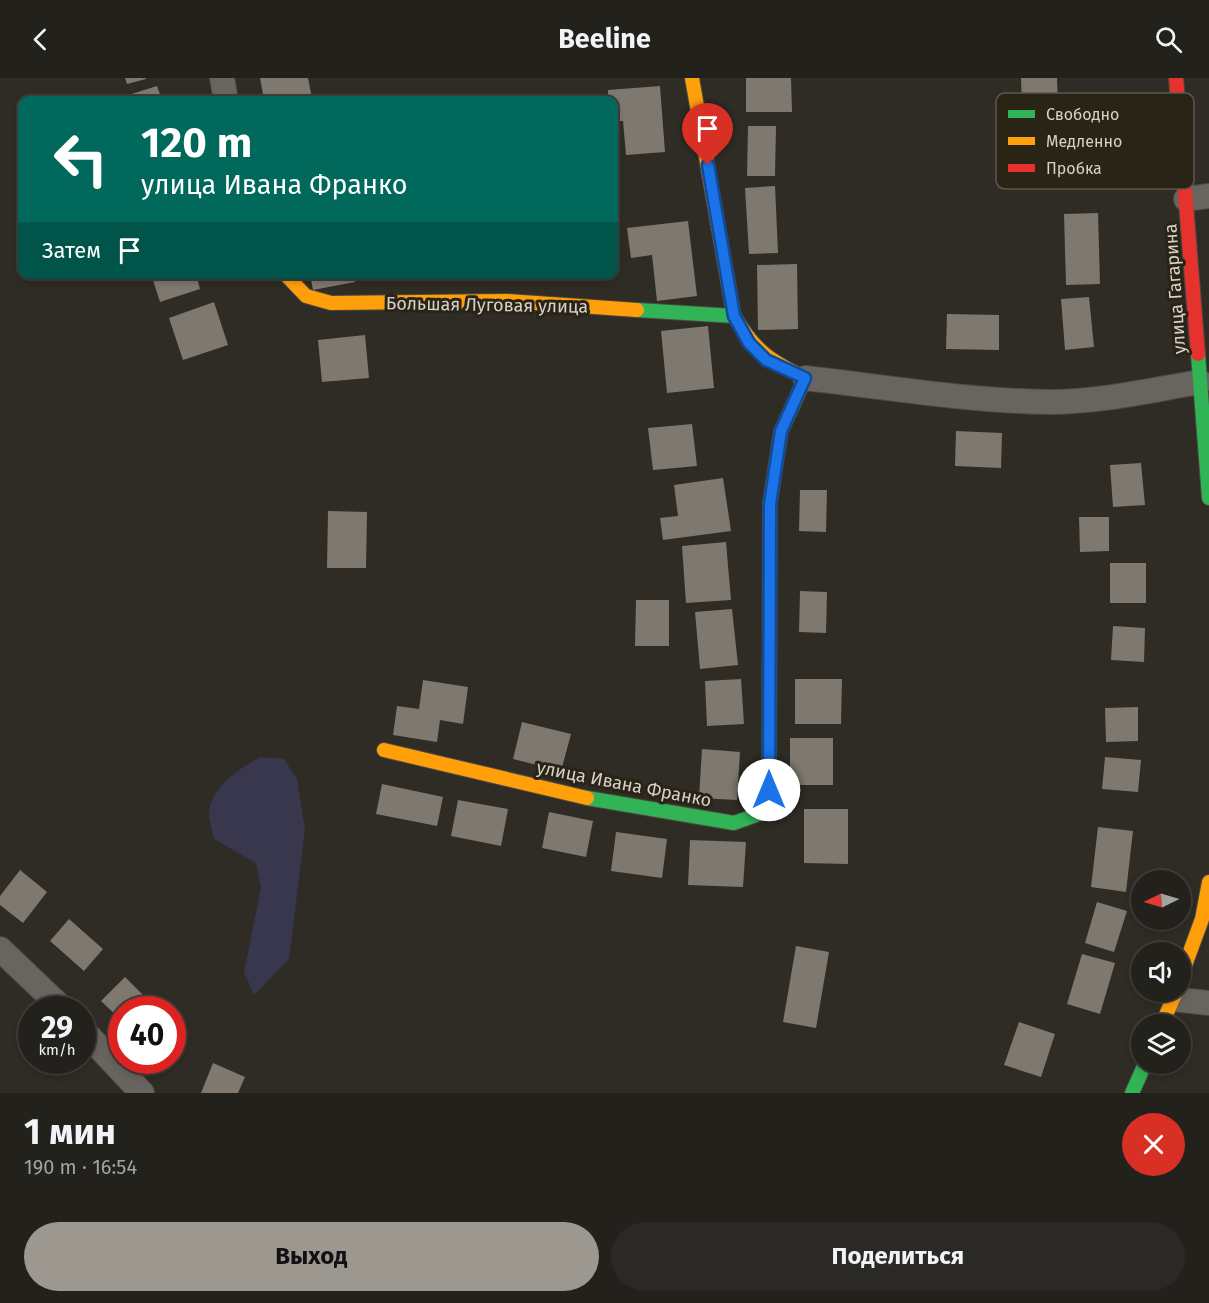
<!DOCTYPE html>
<html lang="ru">
<head>
<meta charset="utf-8">
<style>
  :root { --surface:#23211c; --page:#2b2925; --text:#f1f3f6; --muted:#a3a3a3; --line:#403e3b; --accent:#9c9890 }
  body { margin:0; font-family:"Fira Sans",sans-serif; background:var(--page); color:var(--text); height:100vh; display:flex; flex-direction:column; font-size:22px; white-space:nowrap }
  * { box-sizing:border-box; margin:0 }
  p { font-size:20px; color:var(--muted) }
  .icon { flex:none; width:33px; height:33px; fill:none; stroke:currentColor; stroke-width:2; stroke-linecap:round; stroke-linejoin:round }
  .map { position:relative; height:1015px; overflow:hidden }
  .drawer { display:flex; flex-direction:column; background:var(--surface); flex:1 }
  .drawer>* { flex:none }
  .guide { position:absolute; left:18px; top:18px; width:600px; height:183px; border-radius:12px; box-shadow:0 3px 9px #0003,0 0 0 2px var(--line); background:#00695c; color:#fff; overflow:hidden }
  .needle { width:39px; rotate:265deg }
  .controls { position:absolute; left:1131px; top:792px; display:grid; gap:12px }
  .controls a { display:grid; place-items:center; width:60px; height:60px; border-radius:50%; background:var(--surface); box-shadow:0 3px 9px #0003,0 0 0 2px var(--line); font-size:30px }
  .speed { position:absolute; left:18px; top:918px; display:flex; gap:12px; font-size:30px; font-weight:700; text-align:center }
  .speed>* { display:grid; place-content:center; width:78px; height:78px; border-radius:50%; background:var(--surface); box-shadow:0 3px 9px #0003,0 0 0 2px var(--line); line-height:1 }
  .speed small { font-size:15px; font-weight:400 }
  .speed .limit { border:9px solid #d22; background:#fff; color:#111 }
  .pin { position:absolute; display:grid; place-items:center; width:51px; height:51px; color:#fff; margin:-62px -26px; border-radius:50% 50% 50% 0; rotate:-45deg; box-shadow:0 0 6px #0007 }
  .pin .icon { rotate:45deg }
  .me { position:absolute; width:66px; margin:-33px; rotate:0deg; stroke-linejoin:round; filter:drop-shadow(0 0 4px #0008) }
  .turn { display:flex; align-items:center; gap:21px; height:126px; padding:0 24px; font-size:27px }
  .turn .icon { width:78px; height:78px; stroke-width:2.5 }
  .turn b { display:block; font-size:42px; line-height:51px }
  .then { display:flex; align-items:center; height:57px; padding:0 24px; background:#0003; gap:12px; font-size:22px }
  .round { display:grid; place-items:center; flex:none; width:63px; height:63px; border-radius:32px; background:var(--page) }
  .overview { display:flex; align-items:center; justify-content:space-between; height:102px; padding:0 24px }
  h1 { font-size:36px; font-weight:700; line-height:45px }
  .button { display:flex; gap:12px; margin-top:auto; padding:12px 24px }
  .button a { flex:1; height:69px; border-radius:36px; background:var(--accent); color:#111; font-size:24px; font-weight:700; line-height:69px; text-align:center }
  .button a+a { background:var(--page); color:var(--text) }
  header { display:flex; justify-content:space-between; align-items:center; height:78px; padding:0 24px; background:var(--surface); font-size:27px; font-weight:700 }
  .map>svg:first-child { display:block }
</style>
</head>
<body>
<header><svg class="icon" aria-label="back" viewBox="0 0 24 24"><path d="M15 5l-7 7 7 7"/></svg>Beeline<svg class="icon" aria-label="search" viewBox="0 0 24 24"><circle cx="10" cy="10" r="6"/><path d="M15 15l6 6"/></svg></header>
<div class="map">
<svg width="1209" height="1015" viewBox="0 0 1209 1015">
  <rect width="100%" height="100%" fill="#2f2c25"/>
  <path fill="#38374d" d="M 260,679 L 284,681 L 297,701 L 305,752 L 289,881 L 254,917 L 244,894 L 261,809 L 256,785 L 214,761 C 212,754 210,745 209,738 C 209,710 239,691 260,679 Z"/>
  <path fill="#7e786e" d="M 125,0 L 146,0 L 146,1 L 127,6 Z
    M 260,0 L 308,0 L 312,20 L 264,22 Z
    M 746,0 L 791,0 L 792,34 L 746,34 Z
    M 1021,0 L 1057,0 L 1059,58 L 1023,59 Z
    M 157,8 L 162,22 L 123,22 L 122,19 Z
    M 660,8 L 665,74 L 626,77 L 623,43 L 614,43 L 614,22 L 608,22 L 608,12 Z
    M 748,48 L 776,48 L 775,98 L 747,98 Z
    M 775,108 L 778,175 L 749,176 L 745,110 Z
    M 1098,135 L 1100,206 L 1066,207 L 1064,136 Z
    M 688,143 L 697,218 L 657,223 L 652,177 L 631,180 L 627,150 Z
    M 797,186 L 798,251 L 758,252 L 757,187 Z
    M 151,196 L 196,196 L 200,211 L 160,224 Z
    M 310,196 L 354,196 L 355,204 L 313,212 Z
    M 1089,219 L 1094,269 L 1065,272 L 1061,221 Z
    M 214,224 L 228,267 L 183,282 L 169,240 Z
    M 947,236 L 999,237 L 999,272 L 946,271 Z
    M 708,248 L 714,310 L 667,315 L 661,253 Z
    M 365,257 L 369,300 L 322,304 L 318,262 Z
    M 692,346 L 697,388 L 653,392 L 648,350 Z
    M 956,353 L 1002,355 L 1001,390 L 955,388 Z
    M 1141,385 L 1145,427 L 1113,429 L 1110,387 Z
    M 723,400 L 731,453 L 663,462 L 660,440 L 678,438 L 674,407 Z
    M 800,412 L 827,412 L 826,454 L 799,453 Z
    M 328,433 L 367,434 L 366,490 L 327,490 Z
    M 1079,439 L 1109,439 L 1109,473 L 1080,474 Z
    M 726,464 L 731,522 L 686,525 L 682,468 Z
    M 1110,485 L 1146,485 L 1146,525 L 1110,525 Z
    M 800,513 L 827,514 L 826,555 L 799,554 Z
    M 636,522 L 669,522 L 669,568 L 635,568 Z
    M 732,531 L 738,587 L 700,591 L 695,534 Z
    M 1113,548 L 1145,550 L 1144,584 L 1111,582 Z
    M 741,601 L 744,646 L 707,648 L 705,603 Z
    M 795,601 L 842,601 L 841,646 L 795,646 Z
    M 423,602 L 468,609 L 463,646 L 440,642 L 437,664 L 393,657 L 397,628 L 419,631 Z
    M 1138,629 L 1138,663 L 1106,664 L 1105,630 Z
    M 522,644 L 571,656 L 561,693 L 513,681 Z
    M 790,660 L 833,660 L 833,707 L 790,707 Z
    M 702,671 L 740,674 L 737,722 L 699,720 Z
    M 1105,679 L 1141,682 L 1138,714 L 1102,711 Z
    M 382,706 L 443,719 L 437,748 L 376,736 Z
    M 458,722 L 508,731 L 501,768 L 451,758 Z
    M 804,731 L 848,731 L 848,786 L 804,785 Z
    M 549,734 L 593,743 L 586,779 L 542,770 Z
    M 1098,749 L 1133,753 L 1126,814 L 1091,809 Z
    M 616,754 L 667,761 L 662,800 L 611,793 Z
    M 690,762 L 746,764 L 743,809 L 688,807 Z
    M 20,792 L 47,814 L 23,845 L 0,827 L 0,818 Z
    M 1097,824 L 1127,833 L 1114,874 L 1085,865 Z
    M 69,841 L 103,871 L 84,893 L 50,863 Z
    M 796,868 L 829,874 L 816,950 L 783,944 Z
    M 1082,876 L 1115,885 L 1100,936 L 1067,926 Z
    M 125,899 L 158,932 L 122,932 L 122,943 L 101,923 Z
    M 1019,944 L 1055,956 L 1041,999 L 1004,987 Z
    M 213,985 L 245,999 L 238,1015 L 201,1015 Z"/>
  <g fill="none" stroke-linecap="round" stroke-linejoin="round">
    <defs>
      <path id="street" d="M 222,0 L 226,22
        M 1186,121 L 1209,118
        M 805,300 C 886,309 969,323 1050,324 C 1100,324 1151,312 1200,304
        M 0,871 L 64,932
        M 1173,921 L 1209,925
        M 82,951 L 142,1015"/>
      <path id="fast" d="M 637,232 L 734,238
        M 1198,276 L 1209,420
        M 587,720 L 734,745 L 759,736 L 769,713 L 770,425 L 781,353 L 794,325
        M 1132,1015 L 1145,986"/>
      <path id="slow" d="M 692,0 L 734,238 C 754,272 770,283 805,300 L 794,325
        M 285,196 L 306,218 L 331,225 L 507,223 L 637,232
        M 384,672 L 587,720
        M 1180,901 L 1202,841 L 1209,804
        M 1162,946 L 1176,914"/>
      <path id="jam" d="M 1176,0 L 1198,276"/>
    </defs>
    <use href="#street" stroke="#4c4943" stroke-width="26"/>
    <use href="#fast" stroke="#4c4943" stroke-width="16"/>
    <use href="#slow" stroke="#4c4943" stroke-width="16"/>
    <use href="#jam" stroke="#4c4943" stroke-width="16"/>
    <use href="#street" stroke="#686560" stroke-width="24"/>
    <use href="#fast" stroke="#30b455" stroke-width="14"/>
    <use href="#slow" stroke="#ff9f0a" stroke-width="14"/>
    <use href="#jam" stroke="#e5322d" stroke-width="14"/>
  </g>
  <g fill="none" stroke-linecap="round" stroke-linejoin="round">
    <defs>
      <path id="route" d="M 708,87 L 734,238 L 749,265 L 766,282 L 805,300 L 781,353 L 770,426 L 769,712"/>
    </defs>
    <use href="#route" stroke="#114b97" stroke-width="15"/>
    <use href="#route" stroke="#1a73e8" stroke-width="10"/>
  </g>
  <g text-anchor="middle" stroke-width="6" stroke-linejoin="round" paint-order="stroke">
    <g font-size="18" fill="#d6d2c9" stroke="#2a2416">
      <text transform="translate(1175 211) rotate(-94)" y="6">улица Гагарина</text>
      <text transform="translate(487 227) rotate(1)" y="6">Большая Луговая улица</text>
      <text transform="translate(624 706) rotate(11)" y="6">улица Ивана Франко</text>
    </g>
  </g>
  <rect x="996" y="15" width="198" height="96" rx="9" fill="#2a2416" stroke="#5e584c" stroke-width="1.5"/>
  <rect x="1008" y="32" width="27" height="8" fill="#30b455"/>
  <rect x="1008" y="59" width="27" height="8" fill="#ff9f0a"/>
  <rect x="1008" y="86" width="27" height="8" fill="#e5322d"/>
  <g font-size="16" fill="#d6d2c9">
    <text x="1046" y="42">Свободно</text>
    <text x="1046" y="69">Медленно</text>
    <text x="1046" y="96">Пробка</text>
  </g>
</svg>
<div class="controls">
<a><svg class="needle" viewBox="-14 -14 28 28"><path d="M0-13l5 13h-10z" fill="#e53935"/><path d="M0 13l5-13h-10z" fill="#a3a3a3"/></svg></a>
<a><svg class="icon" aria-label="sound" viewBox="0 0 24 24"><path d="M4 9h4l5-4v14l-5-4H4zM17 9q2 3 0 6"/></svg></a>
<a><svg class="icon" aria-label="layers" viewBox="0 0 24 24"><path d="M12 4l9 5-9 5-9-5zM3 14l9 5 9-5"/></svg></a>
</div>
<div class="speed"><div>29<small>km/h</small></div><div class="limit">40</div></div>
<div class="pin" style="left:708px;top:87px;background:#d93025"><svg class="icon" aria-label="arrive" viewBox="0 0 24 24"><path d="M6 21V4h12l-3 4 3 4H6"/></svg></div>
<svg class="me" style="left:769px;top:712px" viewBox="-20 -20 40 40"><circle r="19" fill="#fff"/><path d="M0-13L10 11 0 6-10 11z" fill="#1a73e8"/></svg>
<div class="guide">
<div class="turn"><svg class="icon" aria-label="left" viewBox="0 0 24 24"><path d="M17 20v-9H6M10 6l-5 5 5 5"/></svg><div><b>120 m</b>улица Ивана Франко</div></div>
<div class="then">Затем<svg class="icon" aria-label="arrive" viewBox="0 0 24 24"><path d="M6 21V4h12l-3 4 3 4H6"/></svg></div>
</div>
</div>
<section class="drawer">
<div class="overview"><div><h1>1 мин</h1><p>190 m · 16:54</p></div><a class="round" style="background:#d93025;color:#fff"><svg class="icon" aria-label="close" viewBox="0 0 24 24"><path d="M6 6l12 12M18 6L6 18"/></svg></a></div>
<div class="button"><a>Выход</a><a>Поделиться</a></div>
</section>
</body>
</html>
